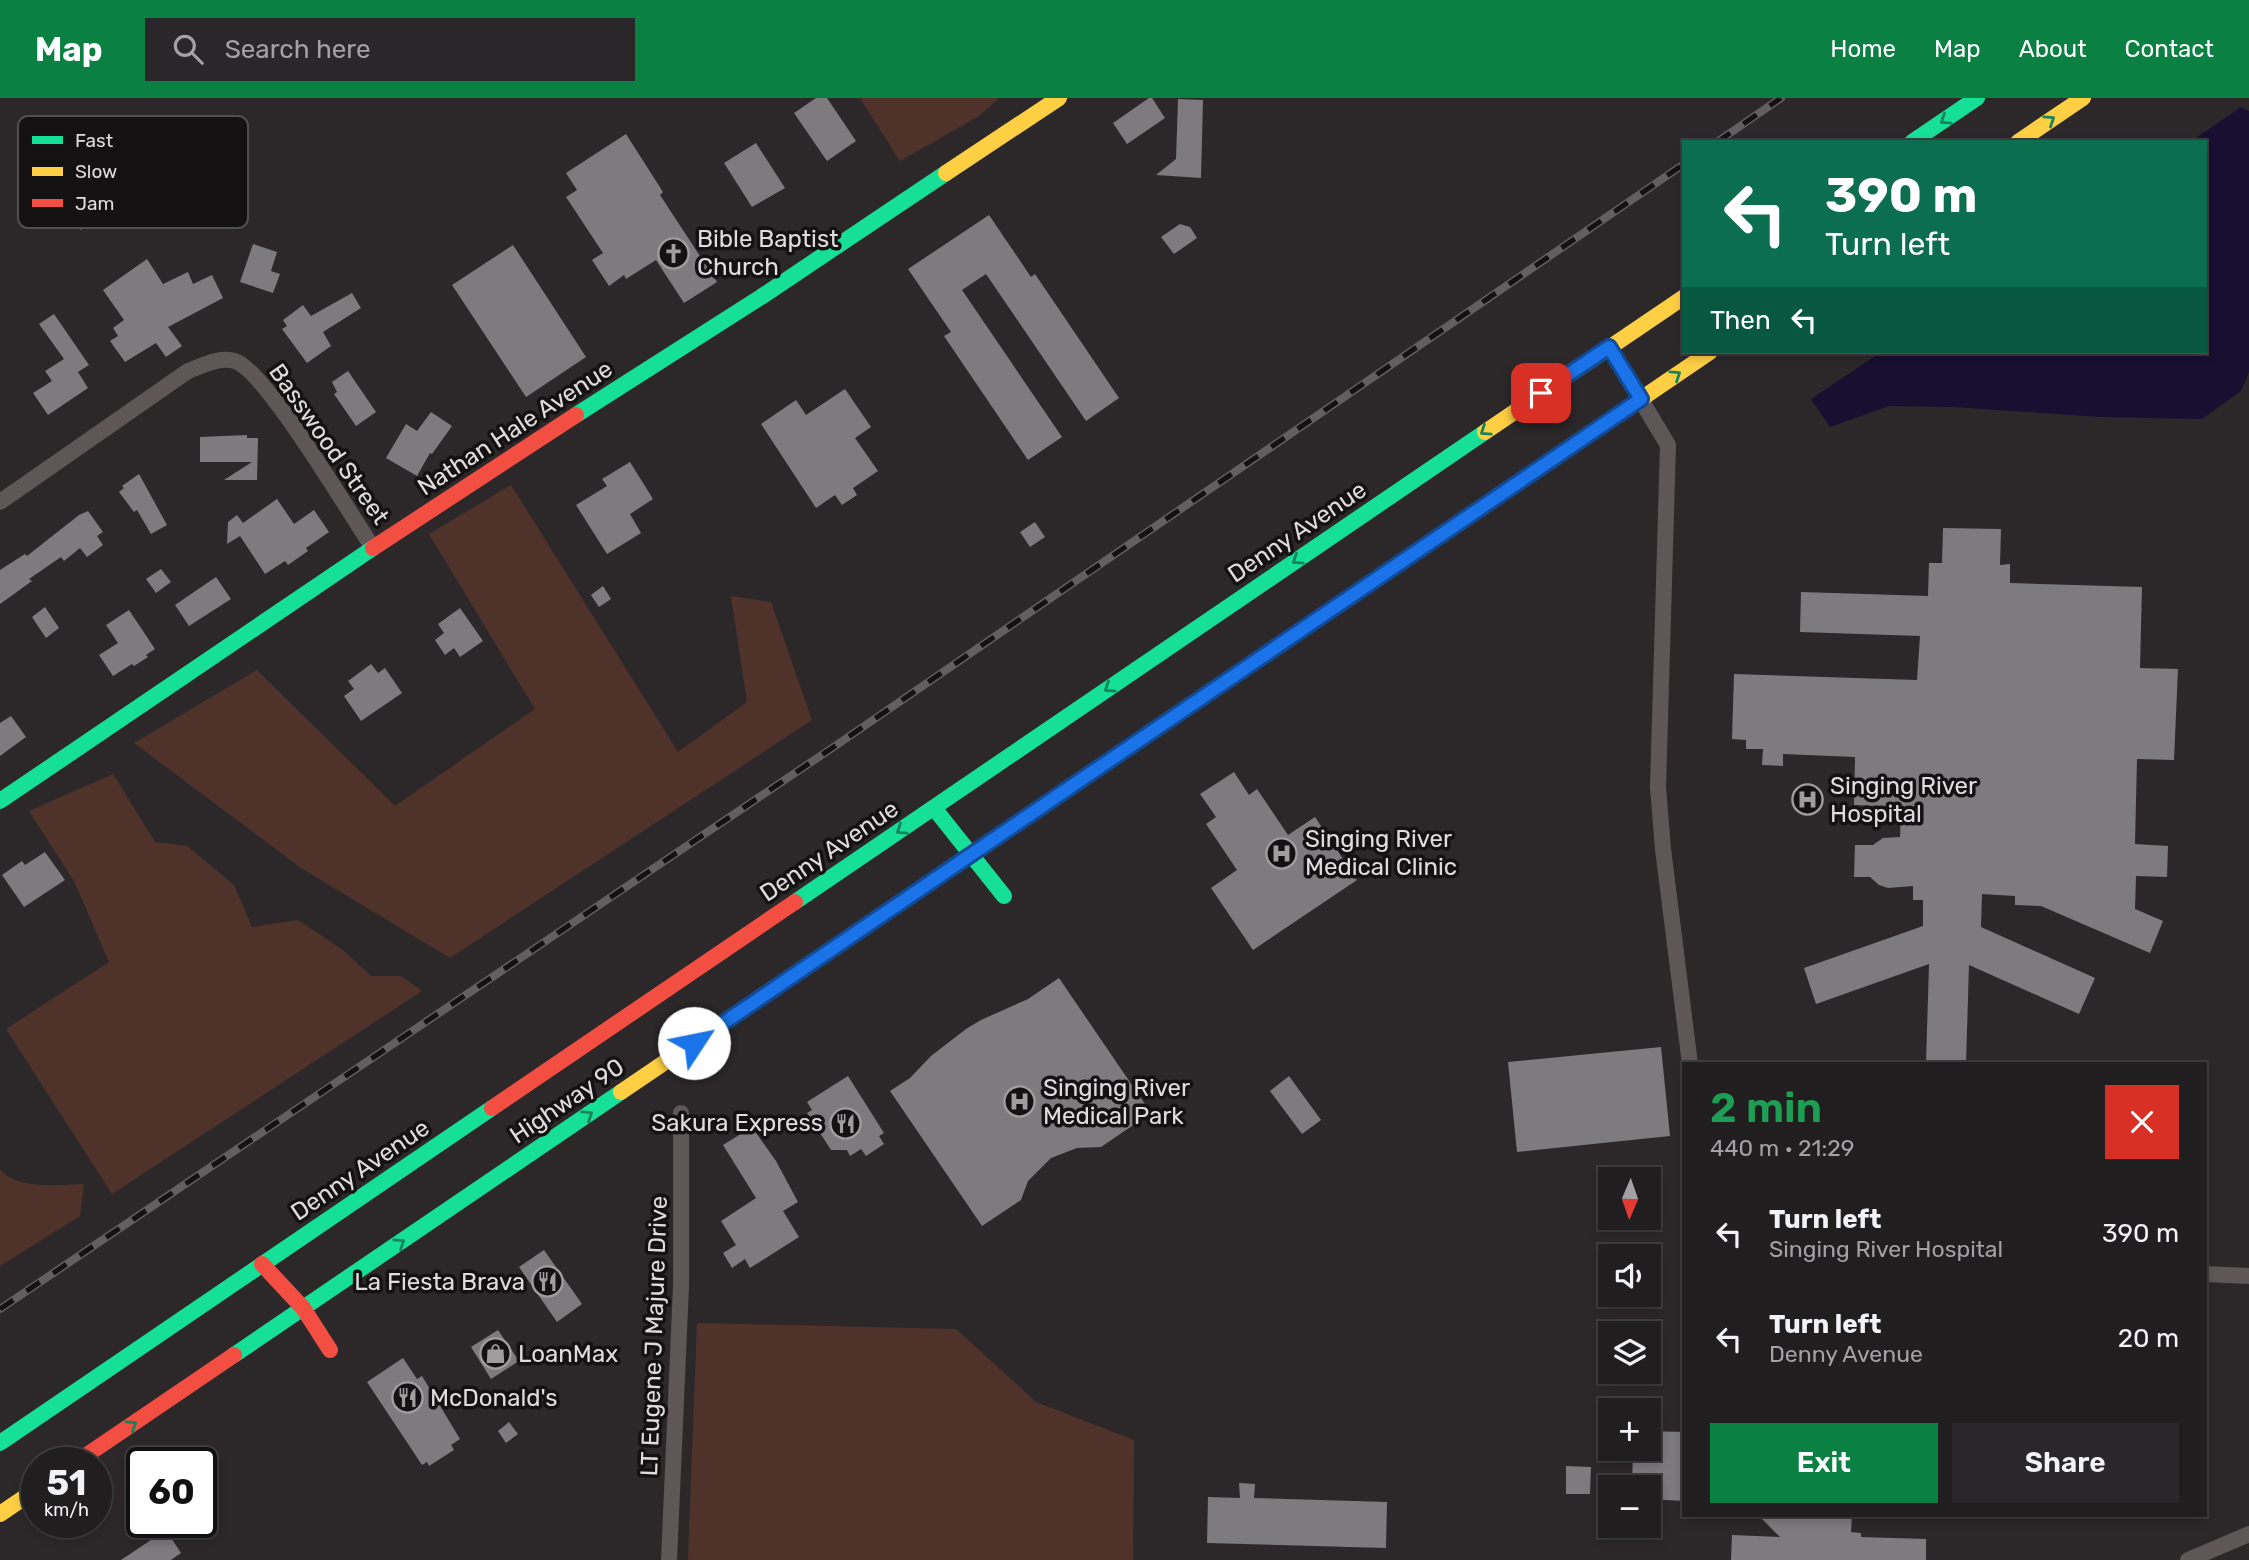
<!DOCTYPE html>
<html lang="en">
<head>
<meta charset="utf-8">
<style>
  :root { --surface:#211e20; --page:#292729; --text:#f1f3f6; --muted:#a2a2a5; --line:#3e3c3e; --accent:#0b8043 }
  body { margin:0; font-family:Rubik,sans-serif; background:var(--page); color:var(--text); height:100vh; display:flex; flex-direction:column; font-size:26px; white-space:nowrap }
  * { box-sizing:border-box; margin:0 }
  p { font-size:23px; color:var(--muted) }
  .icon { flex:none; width:38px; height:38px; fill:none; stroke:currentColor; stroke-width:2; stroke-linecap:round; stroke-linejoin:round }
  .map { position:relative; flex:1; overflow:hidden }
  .details { position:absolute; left:1682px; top:964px; width:525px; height:455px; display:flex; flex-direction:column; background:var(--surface); border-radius:0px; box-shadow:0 4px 10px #0003,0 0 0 2px var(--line) }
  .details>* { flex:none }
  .hud { position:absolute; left:1682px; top:42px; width:525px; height:214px; border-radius:0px; box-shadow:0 4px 10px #0003,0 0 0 2px var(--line); background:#0b6e4f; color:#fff; overflow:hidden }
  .needle { width:46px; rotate:182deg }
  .tools { position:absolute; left:1598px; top:1069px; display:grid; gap:14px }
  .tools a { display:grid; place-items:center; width:63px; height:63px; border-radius:0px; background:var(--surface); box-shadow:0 4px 10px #0003,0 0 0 2px var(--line); font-size:35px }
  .speed { position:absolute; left:21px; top:1349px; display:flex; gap:14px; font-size:35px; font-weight:700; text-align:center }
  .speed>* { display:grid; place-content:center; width:91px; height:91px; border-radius:50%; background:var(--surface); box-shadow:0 4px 10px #0003,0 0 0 2px var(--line); line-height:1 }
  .speed small { font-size:18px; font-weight:400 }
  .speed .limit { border:4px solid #111; border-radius:10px; background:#fff; color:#111 }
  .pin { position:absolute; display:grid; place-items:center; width:60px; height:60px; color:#fff; margin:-30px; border-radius:14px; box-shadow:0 4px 10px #0006 }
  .me { position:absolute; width:77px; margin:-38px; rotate:56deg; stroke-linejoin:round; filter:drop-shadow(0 0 5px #0008) }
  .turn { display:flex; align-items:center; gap:24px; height:147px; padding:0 28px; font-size:32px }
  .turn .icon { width:91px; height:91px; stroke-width:2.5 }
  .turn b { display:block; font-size:49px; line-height:60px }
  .then { display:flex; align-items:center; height:66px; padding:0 28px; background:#0003; gap:14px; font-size:26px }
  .round { display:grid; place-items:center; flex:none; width:74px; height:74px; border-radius:0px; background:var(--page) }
  .overview { display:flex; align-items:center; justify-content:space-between; height:119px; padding:0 28px }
  h1 { font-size:42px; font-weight:600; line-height:52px; color:#1e9e55 }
  .action { display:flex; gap:14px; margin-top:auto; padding:14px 28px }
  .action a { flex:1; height:80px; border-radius:0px; background:var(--accent); color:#fff; font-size:28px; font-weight:600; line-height:80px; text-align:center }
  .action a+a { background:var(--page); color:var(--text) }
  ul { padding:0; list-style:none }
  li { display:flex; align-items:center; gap:21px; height:105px; padding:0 28px }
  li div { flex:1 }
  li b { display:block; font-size:26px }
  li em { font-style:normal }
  header { display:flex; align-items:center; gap:42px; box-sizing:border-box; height:98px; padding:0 35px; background:var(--accent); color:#fff }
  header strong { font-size:33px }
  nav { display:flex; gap:38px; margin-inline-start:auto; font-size:24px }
  .search { width:490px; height:63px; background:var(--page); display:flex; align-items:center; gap:18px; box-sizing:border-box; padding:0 24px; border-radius:0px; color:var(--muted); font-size:26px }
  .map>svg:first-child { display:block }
</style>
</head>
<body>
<header>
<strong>Map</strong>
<div class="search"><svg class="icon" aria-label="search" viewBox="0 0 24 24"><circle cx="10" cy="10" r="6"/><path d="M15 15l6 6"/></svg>Search here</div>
<nav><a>Home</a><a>Map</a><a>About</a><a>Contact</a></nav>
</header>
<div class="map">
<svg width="2249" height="1462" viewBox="0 0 2249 1462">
  <rect width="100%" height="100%" fill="#2c282a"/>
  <path fill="#4f332b" d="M 860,0 L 999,0 L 979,18 L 900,63 Z
    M 511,387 L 678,654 L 747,604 L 731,498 L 771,504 L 812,622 L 450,860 L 301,770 L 134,645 L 257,572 L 395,708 L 535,611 L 429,436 Z
    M 113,676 L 155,744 L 187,748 L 234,787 L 252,829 L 298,822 L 343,852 L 371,878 L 401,878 L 422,893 L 112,1096 L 6,931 L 109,864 L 75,785 L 29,713 Z
    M 0,1071 C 15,1092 61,1087 84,1086 L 80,1118 L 0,1168 Z
    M 697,1225 L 956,1231 L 1036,1304 L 1134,1342 L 1133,1462 L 688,1462 Z"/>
  <path fill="#180f31" d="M 2241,9 L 2249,13 L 2249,274 L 2241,293 L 2202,321 L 2100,319 L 1953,309 L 1889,308 L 1830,329 L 1811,301 L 1881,254 L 2205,254 L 2205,44 L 2190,44 Z"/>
  <path fill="#7e7b7e" d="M 816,0 L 827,0 L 856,43 L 827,63 L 794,15 Z
    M 1149,0 L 1152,0 L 1165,20 L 1127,46 L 1113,25 Z
    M 1178,1 L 1203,2 L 1201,80 L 1156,77 L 1176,61 Z
    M 626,36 L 663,94 L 660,97 L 717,184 L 684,205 L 656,162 L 626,181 L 624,177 L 609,188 L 592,162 L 603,155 L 566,99 L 577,92 L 566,75 Z
    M 756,45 L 785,90 L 752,109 L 724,65 Z
    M 65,84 L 97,117 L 81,132 L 50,99 Z
    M 989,117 L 1031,179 L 1035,176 L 1119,300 L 1086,323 L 986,176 L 962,192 L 1062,339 L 1028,362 L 944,238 L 951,234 L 908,171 Z
    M 1180,126 L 1190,129 L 1197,140 L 1174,156 L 1161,139 Z
    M 253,146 L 277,154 L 271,173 L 280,176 L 273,195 L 240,184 Z
    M 513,147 L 586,259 L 526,299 L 452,187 Z
    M 147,161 L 163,186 L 188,174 L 193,186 L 212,177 L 223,200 L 168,229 L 182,248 L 166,259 L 156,245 L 125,264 L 110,243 L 118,238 L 113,230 L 124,222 L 103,192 Z
    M 352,195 L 361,210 L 323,234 L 331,248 L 307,265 L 282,231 L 287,228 L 283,222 L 303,207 L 311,218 Z
    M 54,216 L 89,267 L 78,274 L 88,290 L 48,317 L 33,295 L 52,283 L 45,273 L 64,261 L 39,226 Z
    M 348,273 L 376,314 L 356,328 L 334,296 L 337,294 L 332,284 Z
    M 845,291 L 871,329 L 855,340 L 878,373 L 853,390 L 857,397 L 842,407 L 835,397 L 816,410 L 761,326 L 796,302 L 806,317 Z
    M 431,314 L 452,328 L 432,356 L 430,355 L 417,378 L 386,360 L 406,326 L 417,333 Z
    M 247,337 L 247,340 L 258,340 L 257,382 L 224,382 L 252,364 L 200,364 L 200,339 Z
    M 630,364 L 653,401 L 630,416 L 641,435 L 607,456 L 576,407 L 607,388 L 602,381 Z
    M 139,376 L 167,427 L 151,436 L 137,412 L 134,414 L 119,394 L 124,390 L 122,388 Z
    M 277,401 L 294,426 L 314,412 L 329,434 L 306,450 L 308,453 L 288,467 L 285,463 L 265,476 L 240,438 L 227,446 L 228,424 L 237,417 L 243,425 Z
    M 88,413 L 103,434 L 97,438 L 103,447 L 87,459 L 80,450 L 64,463 L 61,459 L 29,481 L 32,483 L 0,506 L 0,472 L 25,456 L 27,458 L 79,417 Z
    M 1035,424 L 1045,439 L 1030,449 L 1020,434 Z
    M 1943,430 L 2001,431 L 2000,467 L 2010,466 L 2010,485 L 2142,489 L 2140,570 L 2178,571 L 2174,662 L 2137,661 L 2135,746 L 2168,748 L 2167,779 L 2136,778 L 2135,811 L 2163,823 L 2150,855 L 2041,808 L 2015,807 L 2015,798 L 1982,796 L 1981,829 L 2095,880 L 2079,916 L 1969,867 L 1966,966 L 1926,966 L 1929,866 L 1816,906 L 1804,870 L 1923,828 L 1923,802 L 1913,802 L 1913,788 L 1888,790 L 1879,787 L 1870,779 L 1854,779 L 1855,747 L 1873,747 L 1883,740 L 1900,739 L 1901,709 L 1854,707 L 1855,659 L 1783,656 L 1783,668 L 1762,667 L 1763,651 L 1746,651 L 1746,642 L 1732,641 L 1734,576 L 1917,582 L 1920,538 L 1800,534 L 1801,494 L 1928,498 L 1929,465 L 1942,465 Z
    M 161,471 L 171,484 L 156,495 L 146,481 Z
    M 216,479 L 231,501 L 189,528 L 175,507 Z
    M 603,488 L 611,501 L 599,509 L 591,497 Z
    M 45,509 L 59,530 L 46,540 L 32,519 Z
    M 460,510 L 483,543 L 460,559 L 454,550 L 445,557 L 435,542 L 444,535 L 438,526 Z
    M 129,512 L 155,551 L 146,557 L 148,559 L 134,568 L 132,566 L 113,578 L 99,557 L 118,545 L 106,527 Z
    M 371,566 L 378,575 L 385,570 L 402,595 L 361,623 L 344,598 L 354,591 L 348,583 Z
    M 11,618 L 26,639 L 0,658 L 0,625 Z
    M 1234,674 L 1249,697 L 1257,691 L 1288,737 L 1315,719 L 1357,782 L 1253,852 L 1211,790 L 1237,772 L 1206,726 L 1216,719 L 1200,696 Z
    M 45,754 L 65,782 L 24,809 L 2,777 L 22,763 L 25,767 Z
    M 1059,880 L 1151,1015 L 1101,1049 L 1077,1050 L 1051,1060 L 1028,1083 L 1021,1102 L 982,1128 L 890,993 L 910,980 L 931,958 L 966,931 L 981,922 L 1028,901 Z
    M 1661,949 L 1670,1038 L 1517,1054 L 1508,964 Z
    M 848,978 L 884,1035 L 879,1038 L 884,1046 L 866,1058 L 861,1051 L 850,1058 L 847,1052 L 831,1052 L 807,1015 L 812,1012 L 807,1004 Z
    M 1289,978 L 1321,1022 L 1302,1036 L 1270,993 Z
    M 752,1029 L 776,1063 L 798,1104 L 783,1113 L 799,1139 L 750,1170 L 745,1161 L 732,1170 L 723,1155 L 736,1147 L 721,1123 L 756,1100 L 723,1047 Z
    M 544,1152 L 582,1206 L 557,1224 L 519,1169 Z
    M 498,1232 L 519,1263 L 491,1281 L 471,1249 Z
    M 403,1260 L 417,1281 L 422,1278 L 460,1341 L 451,1347 L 454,1352 L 429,1368 L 427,1364 L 422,1367 L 367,1284 Z
    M 509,1324 L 518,1336 L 506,1345 L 498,1333 Z
    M 1648,1333 L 1684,1334 L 1684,1403 L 1648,1401 L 1648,1390 L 1632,1390 L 1633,1351 L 1648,1351 Z
    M 1566,1368 L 1591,1369 L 1590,1396 L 1566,1396 Z
    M 1239,1385 L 1255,1386 L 1254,1400 L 1387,1404 L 1386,1450 L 1207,1445 L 1208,1399 L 1240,1400 Z
    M 1759,1418 L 1852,1418 L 1851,1434 L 1861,1435 L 1861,1439 L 1926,1441 L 1926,1462 L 1731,1462 L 1732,1437 L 1780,1439 Z
    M 166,1432 L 181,1455 L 171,1462 L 121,1462 Z"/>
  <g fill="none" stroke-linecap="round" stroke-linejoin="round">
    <path stroke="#5e5657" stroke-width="16" d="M 1609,249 L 1668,347 L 1658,689 L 1663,751 L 1690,966
      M 0,404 L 188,273 C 202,268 220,258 235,263 C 266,273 350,416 373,450
      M 2205,1176 L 2249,1178
      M 669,1462 L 681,1188 L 681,1015
      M 2188,1462 L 2249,1436"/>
    <path stroke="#16e098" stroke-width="16" d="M 1912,44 L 1977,0
      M 576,317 L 761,199 L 946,75
      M 0,703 L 373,450
      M 934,710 L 1004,798
      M 795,804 L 1485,334
      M 833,850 L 1360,492
      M 234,1257 L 621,994
      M 0,1345 L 492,1010"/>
    <path stroke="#ffcf43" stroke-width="16" d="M 2018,44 L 2083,0
      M 946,75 L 1059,0
      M 1485,334 L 1684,199
      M 1360,492 L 1710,254
      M 621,994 L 833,850
      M 0,1416 L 37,1391"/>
    <path stroke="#f24e42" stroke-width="16" d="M 373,450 L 576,317
      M 492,1010 L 795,804
      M 262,1166 L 303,1210 L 330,1252
      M 75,1365 L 234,1257"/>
    <defs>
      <path id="rail" d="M 1717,44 L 1781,0
        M 0,1211 L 838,646 L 1684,66"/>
    </defs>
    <use href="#rail" stroke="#635e5f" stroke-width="8"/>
    <use href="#rail" stroke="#131112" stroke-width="5" stroke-dasharray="16" stroke-linecap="butt"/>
  </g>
  <defs><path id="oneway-chevron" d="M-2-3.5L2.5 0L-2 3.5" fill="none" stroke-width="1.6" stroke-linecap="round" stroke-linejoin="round" transform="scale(1.75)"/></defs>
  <g stroke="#15835c">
    <use href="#oneway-chevron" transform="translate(1945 22) rotate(146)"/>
    <use href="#oneway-chevron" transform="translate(2050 22) rotate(-34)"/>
    <use href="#oneway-chevron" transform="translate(1676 277) rotate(-34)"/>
    <use href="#oneway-chevron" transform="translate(1485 333) rotate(146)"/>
    <use href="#oneway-chevron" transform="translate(1297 462) rotate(146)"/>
    <use href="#oneway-chevron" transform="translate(1109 590) rotate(146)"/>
    <use href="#oneway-chevron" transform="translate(901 732) rotate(146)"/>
    <use href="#oneway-chevron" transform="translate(588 1017) rotate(-34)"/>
    <use href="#oneway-chevron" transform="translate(400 1145) rotate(-34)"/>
    <use href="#oneway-chevron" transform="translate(132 1327) rotate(-34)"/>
  </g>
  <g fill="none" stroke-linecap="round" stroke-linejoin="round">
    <defs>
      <path id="route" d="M 694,945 L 1641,301 L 1609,249 L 1541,295"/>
    </defs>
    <use href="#route" stroke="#114b97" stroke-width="18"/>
    <use href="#route" stroke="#1a73e8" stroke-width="12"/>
  </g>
  <defs>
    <symbol id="church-ring" viewBox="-11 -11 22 22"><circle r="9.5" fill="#131112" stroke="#a19d9f" stroke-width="1.5"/><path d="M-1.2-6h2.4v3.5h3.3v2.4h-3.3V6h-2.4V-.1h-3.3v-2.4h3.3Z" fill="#a19d9f"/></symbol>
    <symbol id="hospital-ring" viewBox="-11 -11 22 22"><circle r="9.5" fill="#131112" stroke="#a19d9f" stroke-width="1.5"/><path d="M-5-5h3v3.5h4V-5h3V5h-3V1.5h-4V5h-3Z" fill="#a19d9f"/></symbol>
    <symbol id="restaurant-ring" viewBox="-11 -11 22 22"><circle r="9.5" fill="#131112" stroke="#a19d9f" stroke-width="1.5"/><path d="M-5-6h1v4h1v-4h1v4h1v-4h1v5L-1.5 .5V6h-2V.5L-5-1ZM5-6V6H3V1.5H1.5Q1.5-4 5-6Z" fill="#a19d9f"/></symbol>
    <symbol id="shop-ring" viewBox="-11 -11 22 22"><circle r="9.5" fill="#131112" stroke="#a19d9f" stroke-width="1.5"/><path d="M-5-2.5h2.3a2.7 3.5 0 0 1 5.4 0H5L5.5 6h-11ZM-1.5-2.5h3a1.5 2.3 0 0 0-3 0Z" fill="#a19d9f"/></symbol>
  </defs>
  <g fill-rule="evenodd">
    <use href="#church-ring" x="656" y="138" width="35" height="35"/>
    <use href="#hospital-ring" x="1790" y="684" width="35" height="35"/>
    <use href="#hospital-ring" x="1264" y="738" width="35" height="35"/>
    <use href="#hospital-ring" x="1002" y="986" width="35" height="35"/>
    <use href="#restaurant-ring" x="828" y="1008" width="35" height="35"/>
    <use href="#restaurant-ring" x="530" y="1166" width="35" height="35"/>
    <use href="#shop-ring" x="478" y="1238" width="35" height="35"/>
    <use href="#restaurant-ring" x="390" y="1282" width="35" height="35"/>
  </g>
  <g text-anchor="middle" stroke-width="7" stroke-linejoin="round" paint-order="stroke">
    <g font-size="24" fill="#e0dcde" stroke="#131112" text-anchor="start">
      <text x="697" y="149">Bible Baptist<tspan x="697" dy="28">Church</tspan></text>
      <text x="1830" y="696">Singing River<tspan x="1830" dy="28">Hospital</tspan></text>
      <text x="1305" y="749">Singing River<tspan x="1305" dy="28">Medical Clinic</tspan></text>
      <text x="1043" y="998">Singing River<tspan x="1043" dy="28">Medical Park</tspan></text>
      <text x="823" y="1033" text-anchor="end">Sakura Express</text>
      <text x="525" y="1192" text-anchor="end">La Fiesta Brava</text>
      <text x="518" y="1264">LoanMax</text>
      <text x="430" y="1308">McDonald's</text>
    </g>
    <g font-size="24" fill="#e0dcde" stroke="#131112">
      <text transform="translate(515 330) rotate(-33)" y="8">Nathan Hale Avenue</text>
      <text transform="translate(329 346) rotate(55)" y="8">Basswood Street</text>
      <text transform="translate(1297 434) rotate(-34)" y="8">Denny Avenue</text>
      <text transform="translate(829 753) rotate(-34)" y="8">Denny Avenue</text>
      <text transform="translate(567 1003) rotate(-34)" y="8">Highway 90</text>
      <text transform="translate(360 1072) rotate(-34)" y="8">Denny Avenue</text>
      <text transform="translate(654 1238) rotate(-88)" y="8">LT Eugene J Majure Drive</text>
    </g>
  </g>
  <rect x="18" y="18" width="230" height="112" rx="10" fill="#131112" stroke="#504e4f" stroke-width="2"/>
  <rect x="32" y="38" width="31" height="8" fill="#16e098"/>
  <rect x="32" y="69" width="31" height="9" fill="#ffcf43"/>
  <rect x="32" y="101" width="31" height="8" fill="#f24e42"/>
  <g font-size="19" fill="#e0dcde">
    <text x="75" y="49">Fast</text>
    <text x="75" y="80">Slow</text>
    <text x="75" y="112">Jam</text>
  </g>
</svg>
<div class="tools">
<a><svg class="needle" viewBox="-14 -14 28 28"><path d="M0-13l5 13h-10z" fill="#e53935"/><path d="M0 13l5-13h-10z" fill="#a2a2a5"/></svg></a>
<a><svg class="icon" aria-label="sound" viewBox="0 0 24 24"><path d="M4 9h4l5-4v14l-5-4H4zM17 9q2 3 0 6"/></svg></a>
<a><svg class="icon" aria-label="layers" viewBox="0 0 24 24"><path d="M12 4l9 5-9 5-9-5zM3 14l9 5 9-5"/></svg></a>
<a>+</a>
<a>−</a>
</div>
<div class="speed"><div>51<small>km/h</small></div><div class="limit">60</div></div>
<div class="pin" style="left:1541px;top:295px;background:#d93025"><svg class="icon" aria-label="arrive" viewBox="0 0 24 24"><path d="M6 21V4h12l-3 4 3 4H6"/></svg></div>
<svg class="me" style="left:694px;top:945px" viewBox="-20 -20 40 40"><circle r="19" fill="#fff"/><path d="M0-13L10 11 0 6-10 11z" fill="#1a73e8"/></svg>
<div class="hud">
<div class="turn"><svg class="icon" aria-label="left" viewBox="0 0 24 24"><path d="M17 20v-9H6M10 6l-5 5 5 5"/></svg><div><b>390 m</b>Turn left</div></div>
<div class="then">Then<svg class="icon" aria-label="left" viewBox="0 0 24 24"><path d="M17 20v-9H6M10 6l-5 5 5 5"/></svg></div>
</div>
<section class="details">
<div class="overview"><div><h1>2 min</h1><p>440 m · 21:29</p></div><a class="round" style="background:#d93025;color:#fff"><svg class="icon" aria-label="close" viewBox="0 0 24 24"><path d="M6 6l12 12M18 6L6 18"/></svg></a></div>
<ul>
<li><svg class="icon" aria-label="left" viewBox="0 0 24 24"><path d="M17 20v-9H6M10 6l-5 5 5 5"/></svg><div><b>Turn left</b><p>Singing River Hospital</p></div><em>390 m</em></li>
<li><svg class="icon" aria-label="left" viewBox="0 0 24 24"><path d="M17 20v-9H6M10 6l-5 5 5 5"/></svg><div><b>Turn left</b><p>Denny Avenue</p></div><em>20 m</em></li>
</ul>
<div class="action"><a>Exit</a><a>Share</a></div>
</section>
</div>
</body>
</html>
